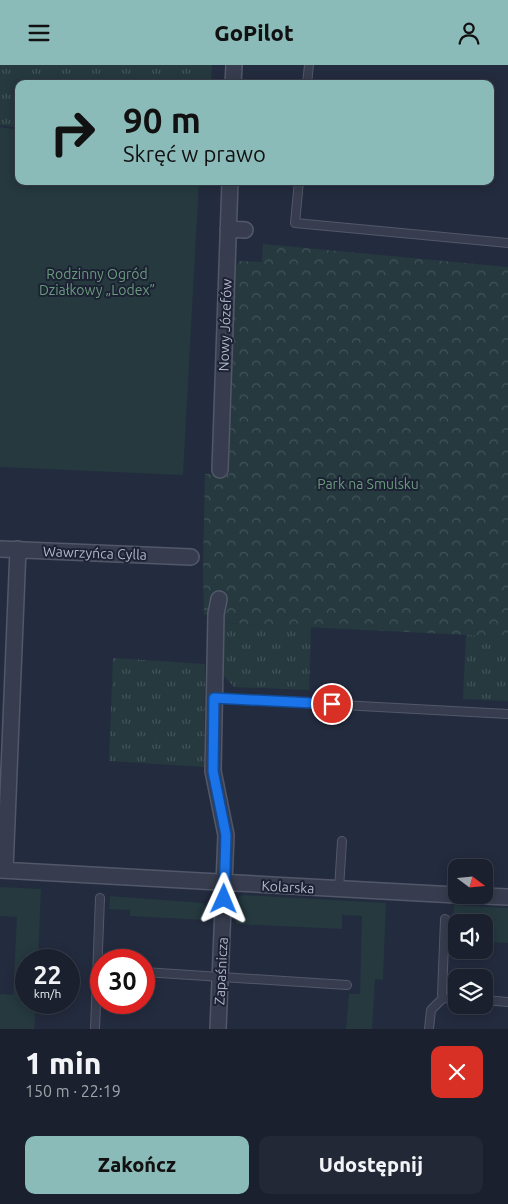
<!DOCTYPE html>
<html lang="pl">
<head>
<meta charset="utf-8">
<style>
  :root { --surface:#1a202e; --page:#232836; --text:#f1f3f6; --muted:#9fa3aa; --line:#383e4a; --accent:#8bbbb9 }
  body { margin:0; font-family:Ubuntu,sans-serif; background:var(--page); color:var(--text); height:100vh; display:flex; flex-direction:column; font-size:19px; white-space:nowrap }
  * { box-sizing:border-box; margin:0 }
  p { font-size:16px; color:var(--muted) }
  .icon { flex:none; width:28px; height:28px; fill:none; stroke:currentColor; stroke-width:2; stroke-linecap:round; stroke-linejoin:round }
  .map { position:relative; height:964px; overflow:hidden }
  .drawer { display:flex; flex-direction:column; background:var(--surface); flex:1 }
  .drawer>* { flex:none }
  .top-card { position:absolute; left:15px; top:15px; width:479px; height:105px; border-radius:10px; box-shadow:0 2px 12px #0003,0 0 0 1px var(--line); background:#8bbbb9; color:#111; overflow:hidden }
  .needle { width:32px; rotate:106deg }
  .tools { position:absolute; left:448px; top:794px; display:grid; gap:10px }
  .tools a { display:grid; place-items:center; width:45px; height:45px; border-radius:10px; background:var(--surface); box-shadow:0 2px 12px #0003,0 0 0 1px var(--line); font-size:25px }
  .speed { position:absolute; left:15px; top:884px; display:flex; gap:10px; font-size:25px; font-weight:700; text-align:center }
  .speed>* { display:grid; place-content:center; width:65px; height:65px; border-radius:50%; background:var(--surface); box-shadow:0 2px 12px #0003,0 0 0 1px var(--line); line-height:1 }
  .speed small { font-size:12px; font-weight:400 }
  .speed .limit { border:8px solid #d22; background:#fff; color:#111 }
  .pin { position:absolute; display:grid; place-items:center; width:42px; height:42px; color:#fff; margin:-21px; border:2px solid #fff; border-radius:50%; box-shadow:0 1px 5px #0007 }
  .me { position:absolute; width:55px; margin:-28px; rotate:1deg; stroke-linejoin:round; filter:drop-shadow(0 0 4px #0008) }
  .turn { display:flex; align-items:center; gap:18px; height:105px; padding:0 25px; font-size:22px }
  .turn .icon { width:65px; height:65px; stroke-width:2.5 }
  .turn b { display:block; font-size:35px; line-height:42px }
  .round { display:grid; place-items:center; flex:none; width:52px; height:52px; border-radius:10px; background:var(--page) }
  .headline { display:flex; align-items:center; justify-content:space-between; height:85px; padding:0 25px }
  h1 { font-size:30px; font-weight:800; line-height:38px }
  .button { display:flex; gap:10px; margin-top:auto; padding:10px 25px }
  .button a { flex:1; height:58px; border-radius:10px; background:var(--accent); color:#111; font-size:20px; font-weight:800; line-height:58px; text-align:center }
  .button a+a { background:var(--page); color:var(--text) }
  header { display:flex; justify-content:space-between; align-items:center; height:65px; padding:0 25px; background:var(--accent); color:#111; font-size:22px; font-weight:800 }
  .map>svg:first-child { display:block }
</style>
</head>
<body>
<header><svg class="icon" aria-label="menu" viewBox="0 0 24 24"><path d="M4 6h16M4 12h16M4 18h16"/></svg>GoPilot<svg class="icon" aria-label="person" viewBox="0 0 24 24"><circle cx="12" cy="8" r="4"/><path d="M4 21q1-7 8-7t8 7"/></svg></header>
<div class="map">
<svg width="508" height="964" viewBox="0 0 508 964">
  <defs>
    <pattern id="grass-tufts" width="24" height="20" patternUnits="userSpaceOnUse" patternTransform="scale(1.25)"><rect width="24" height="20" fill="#25393f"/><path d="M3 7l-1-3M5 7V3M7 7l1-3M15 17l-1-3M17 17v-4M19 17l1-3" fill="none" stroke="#425459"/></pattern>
    <pattern id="forest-crowns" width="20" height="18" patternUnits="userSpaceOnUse" patternTransform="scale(1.25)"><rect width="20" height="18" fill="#25393f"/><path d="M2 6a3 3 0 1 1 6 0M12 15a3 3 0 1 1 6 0" fill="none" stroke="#425459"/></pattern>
  </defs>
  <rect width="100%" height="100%" fill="#232b3e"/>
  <path fill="url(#grass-tufts)" d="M 0,0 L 212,0 L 211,19 L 19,19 L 19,63 L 0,60 Z
    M 224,558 L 311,562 L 309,625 L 234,622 L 223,610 Z
    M 466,569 L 508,572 L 508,636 L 463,634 Z
    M 113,593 L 205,599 L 204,702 L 109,696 Z"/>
  <path fill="url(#forest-crowns)" d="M 263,179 L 508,202 L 508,572 L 224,558 L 216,549 L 204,550 L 203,505 L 205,409 L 229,410 L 234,203 L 240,196 L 262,197 Z"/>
  <path fill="#25393f" d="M 0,62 L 19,65 L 19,116 L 199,116 L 183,410 L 0,402 Z
    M 0,822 L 41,824 L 38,895 L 26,895 L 26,938 L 36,938 L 34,964 L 0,964 L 0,929 L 13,930 L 17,852 L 0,851 Z
    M 243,830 L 386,838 L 383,915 L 375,914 L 372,964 L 346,964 L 349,929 L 360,929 L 362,851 L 342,850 L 342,864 L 236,859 L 236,835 Z
    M 110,831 L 202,838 L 207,843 L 206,855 L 130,851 L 130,845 L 109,844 Z
    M 454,840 L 508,843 L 508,878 L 484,877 L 484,858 L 456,858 L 456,876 L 452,875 Z"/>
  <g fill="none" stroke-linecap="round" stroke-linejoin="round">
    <defs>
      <path id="service" d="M 307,19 L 309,0
        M 299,116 L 295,158 L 508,178
        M 214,633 L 508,649
        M 339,824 L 342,776
        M 445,854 L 442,929 L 443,933 L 456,934
        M 144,907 L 347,920
        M 484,935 L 508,937
        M 95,964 L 100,833
        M 429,964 L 431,945 L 443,933"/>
      <path id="minor" d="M 233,19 L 234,0
        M 228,164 L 245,165
        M 220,405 L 230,116
        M 0,484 L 191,492
        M 0,805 C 152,813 304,822 456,830
        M 5,805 L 18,484
        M 463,830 L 508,832
        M 218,964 L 226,770 L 213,706 L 216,549 L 219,534"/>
    </defs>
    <use href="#service" stroke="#525869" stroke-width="10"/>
    <use href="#minor" stroke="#525869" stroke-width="18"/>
    <use href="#service" stroke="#373d4e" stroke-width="8"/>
    <use href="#minor" stroke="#373d4e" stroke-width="15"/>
  </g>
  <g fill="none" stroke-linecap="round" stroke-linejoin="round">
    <defs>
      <path id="route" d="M 224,834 L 226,770 L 213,706 L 214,633 L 332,639"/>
    </defs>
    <use href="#route" stroke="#114b97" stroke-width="12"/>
    <use href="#route" stroke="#1a73e8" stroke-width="9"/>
  </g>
  <g text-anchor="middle" stroke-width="4" stroke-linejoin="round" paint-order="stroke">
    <g font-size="14" fill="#699b7c" stroke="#1c2233">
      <text x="97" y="214">Rodzinny Ogród<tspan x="97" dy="16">Działkowy „Lodex”</tspan></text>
      <text x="368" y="424">Park na Smulsku</text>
    </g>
    <g font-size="14" fill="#b3b8c9" stroke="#1c2233">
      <text transform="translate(225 260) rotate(-88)" y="5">Nowy Józefów</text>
      <text transform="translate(95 488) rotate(2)" y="5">Wawrzyńca Cylla</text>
      <text transform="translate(288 822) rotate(3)" y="5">Kolarska</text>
      <text transform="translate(221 906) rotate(-87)" y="5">Zapaśnicza</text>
    </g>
  </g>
</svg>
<div class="tools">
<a><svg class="needle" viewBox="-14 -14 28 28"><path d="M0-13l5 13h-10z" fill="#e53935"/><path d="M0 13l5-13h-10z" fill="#9fa3aa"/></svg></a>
<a><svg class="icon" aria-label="sound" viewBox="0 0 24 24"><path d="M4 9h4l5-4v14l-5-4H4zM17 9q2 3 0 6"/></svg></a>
<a><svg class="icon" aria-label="layers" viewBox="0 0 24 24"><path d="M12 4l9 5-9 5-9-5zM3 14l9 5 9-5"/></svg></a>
</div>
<div class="speed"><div>22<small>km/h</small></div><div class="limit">30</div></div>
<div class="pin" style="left:332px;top:639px;background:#d93025"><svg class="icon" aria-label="arrive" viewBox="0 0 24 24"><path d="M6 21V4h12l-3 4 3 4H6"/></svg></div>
<svg class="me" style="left:224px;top:834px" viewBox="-20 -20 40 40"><path d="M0-17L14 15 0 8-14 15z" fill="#1a73e8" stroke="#fff" stroke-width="4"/></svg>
<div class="top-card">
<div class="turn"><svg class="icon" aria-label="right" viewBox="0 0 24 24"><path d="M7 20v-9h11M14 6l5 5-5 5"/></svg><div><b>90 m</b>Skręć w prawo</div></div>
</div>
</div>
<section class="drawer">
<div class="headline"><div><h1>1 min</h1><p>150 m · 22:19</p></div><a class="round" style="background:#d93025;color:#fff"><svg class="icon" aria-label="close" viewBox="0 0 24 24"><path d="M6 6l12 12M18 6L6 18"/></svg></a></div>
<div class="button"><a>Zakończ</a><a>Udostępnij</a></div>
</section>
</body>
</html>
